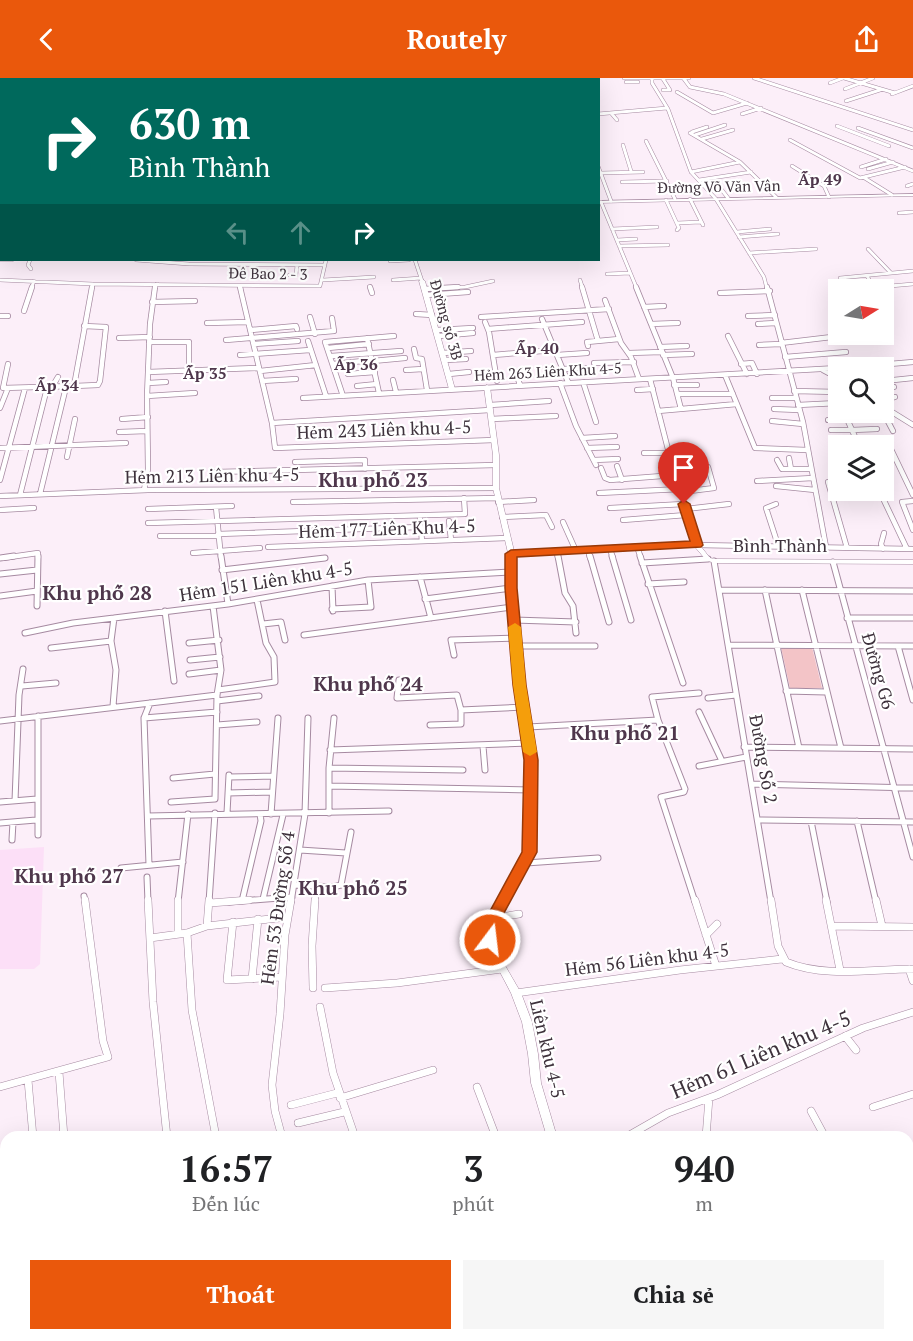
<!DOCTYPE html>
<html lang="vi">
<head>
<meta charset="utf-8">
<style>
  :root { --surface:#fff; --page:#f6f6f6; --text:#202124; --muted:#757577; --accent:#ea580c }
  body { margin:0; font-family:"PT Serif",serif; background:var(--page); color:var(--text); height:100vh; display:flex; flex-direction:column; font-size:22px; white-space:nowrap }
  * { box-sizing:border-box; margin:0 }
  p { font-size:20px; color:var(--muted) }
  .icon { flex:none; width:33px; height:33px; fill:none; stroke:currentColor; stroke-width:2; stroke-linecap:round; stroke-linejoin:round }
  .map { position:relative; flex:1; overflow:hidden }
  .side { position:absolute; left:0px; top:1053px; width:914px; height:210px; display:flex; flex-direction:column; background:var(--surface); border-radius:18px 18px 0 0; box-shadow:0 6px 24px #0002 }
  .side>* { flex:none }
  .hud { position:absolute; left:0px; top:0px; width:600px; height:183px; box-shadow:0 6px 24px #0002; background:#00695c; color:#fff; overflow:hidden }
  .needle { width:39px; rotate:79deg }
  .fabs { position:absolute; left:828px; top:201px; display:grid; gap:12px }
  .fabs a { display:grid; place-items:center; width:66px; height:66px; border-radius:0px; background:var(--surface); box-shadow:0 6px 24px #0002; font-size:30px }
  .pin { position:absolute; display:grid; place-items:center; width:51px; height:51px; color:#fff; margin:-62px -26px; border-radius:50% 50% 50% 0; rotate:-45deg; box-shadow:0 0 6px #0007 }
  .pin .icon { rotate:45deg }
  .me { position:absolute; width:66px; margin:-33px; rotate:15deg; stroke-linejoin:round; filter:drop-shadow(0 0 4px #0008) }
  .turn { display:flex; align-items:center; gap:21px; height:126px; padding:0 30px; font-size:27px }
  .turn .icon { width:78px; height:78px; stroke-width:2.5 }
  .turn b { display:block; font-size:42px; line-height:51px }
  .lanes { display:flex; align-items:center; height:57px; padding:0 30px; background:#0003; justify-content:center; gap:30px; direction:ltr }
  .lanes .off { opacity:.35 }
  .eta { display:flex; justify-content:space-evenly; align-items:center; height:102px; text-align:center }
  .eta b { font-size:36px; font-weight:700; line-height:42px }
  .primary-button { display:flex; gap:12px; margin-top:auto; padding:12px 30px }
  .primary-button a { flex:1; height:69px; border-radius:0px; background:var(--accent); color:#fff; font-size:24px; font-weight:700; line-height:69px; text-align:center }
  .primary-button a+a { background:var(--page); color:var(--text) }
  header { display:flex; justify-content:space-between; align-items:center; height:78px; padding:0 30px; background:var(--accent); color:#fff; font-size:27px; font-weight:700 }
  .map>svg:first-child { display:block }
</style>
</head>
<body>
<header><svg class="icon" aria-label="back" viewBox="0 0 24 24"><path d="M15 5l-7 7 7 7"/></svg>Routely<svg class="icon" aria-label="share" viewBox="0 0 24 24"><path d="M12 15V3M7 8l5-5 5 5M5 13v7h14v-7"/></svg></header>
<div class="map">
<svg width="913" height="1263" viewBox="0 0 913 1263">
  <rect width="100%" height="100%" fill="#fceff9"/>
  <path fill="#fcdff7" d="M 44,769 L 40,886 L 34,891 L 0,891 L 0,772 Z"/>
  <path fill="#f3c4c7" d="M 781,569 L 812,569 L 822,610 L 790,610 Z"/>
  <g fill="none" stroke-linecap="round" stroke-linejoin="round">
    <defs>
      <path id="street-far3" d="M 624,0 L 689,0
        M 754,0 L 913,52
        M 844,0 L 895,15
        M 652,1 L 652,5 L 668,31 L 691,94 L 716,121 L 764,199 L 767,211
        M 663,1 L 670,12 L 663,12
        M 684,1 L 690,9 L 724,16 L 913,93
        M 626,4 L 638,4
        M 830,5 L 843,0
        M 845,11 L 873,0
        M 677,14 L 713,35 L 747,25
        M 892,16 L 913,8
        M 846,23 L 880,12
        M 611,35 L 617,42
        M 598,36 L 667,30
        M 742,36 L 761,30
        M 837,48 L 889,68
        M 858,50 L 913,70
        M 692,54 L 707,49
        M 690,55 L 740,84 L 776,119
        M 695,57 L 725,47
        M 702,61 L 733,52
        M 790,62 L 860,100 L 905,89
        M 646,63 L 675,121
        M 623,67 L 631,93
        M 0,83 L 2,80
        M 598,88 L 611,123
        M 792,88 L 824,108 L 829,119
        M 861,89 L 886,81
        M 868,91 L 893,84
        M 691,94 L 740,84
        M 601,95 L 643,94
        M 863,99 L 892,117
        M 699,102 L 751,94
        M 622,104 L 667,103
        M 0,107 L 2,102
        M 718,107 L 728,120
        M 907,108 L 913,106
        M 690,121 L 703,147
        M 666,122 L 679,150 L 677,152
        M 601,124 L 637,211
        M 899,135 L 913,134
        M 677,145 L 701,144
        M 612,151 L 657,149
        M 737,154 L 770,151
        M 739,159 L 778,156
        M 617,162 L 636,161
        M 619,168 L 668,167
        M 868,171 L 891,195
        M 749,175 L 816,171
        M 0,182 L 12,182
        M 30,182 L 28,187 L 31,191
        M 136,182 L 189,186 L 325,187
        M 415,182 L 422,203
        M 390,183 L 409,182
        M 607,196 L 630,195
        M 289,197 L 296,197 L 297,187
        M 840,200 L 913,193
        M 0,202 L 93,206 L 320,208 L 326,182
        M 323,202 L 374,199
        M 393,202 L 421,200
        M 580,202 L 583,211
        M 859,206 L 870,203 L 867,198
        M 240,208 L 241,211
        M 890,208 L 913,206
        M 31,211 L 34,203
        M 92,211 L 93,206
        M 155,211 L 157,206
        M 427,211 L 465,209 L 493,203"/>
      <path id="street-far2" d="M 240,209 L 272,345 L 275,370 L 494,362
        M 370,209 L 372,215
        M 582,209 L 598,263
        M 636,209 L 673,300 L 681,331
        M 767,209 L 803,344 L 826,469
        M 424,211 L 458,209
        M 720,215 L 770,213
        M 426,217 L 468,214
        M 605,222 L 621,265 L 631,279 L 639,301
        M 152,224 L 195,223
        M 644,229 L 664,228
        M 24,233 L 32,209
        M 416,236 L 432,237
        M 0,238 L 8,238
        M 748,238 L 775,237
        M 310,239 L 315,256
        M 481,239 L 609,231
        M 542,241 L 568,304
        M 485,244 L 489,254 L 497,303
        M 207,245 L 248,244
        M 651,246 L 678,245
        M 758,246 L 776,245
        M 488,251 L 582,244
        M 250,252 L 296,248 L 297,251
        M 437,252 L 473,250
        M 439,258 L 473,255
        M 728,258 L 747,296
        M 119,260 L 150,259
        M 367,260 L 379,315
        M 226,262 L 334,253 L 332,240
        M 308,263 L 326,318
        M 149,264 L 189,264 L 189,293
        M 781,265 L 857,256
        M 254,266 L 298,263
        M 759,267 L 781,266
        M 588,268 L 587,264 L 619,261
        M 660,269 L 687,268
        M 328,270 L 369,266
        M 414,271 L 416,280 L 422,281 L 427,312
        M 443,275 L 471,273
        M 629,275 L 662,274
        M 240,277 L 310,272
        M 493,277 L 555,272
        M 557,277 L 587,275
        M 663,277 L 692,276
        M 331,278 L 401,273
        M 785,279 L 846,274
        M 445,282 L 466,281
        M 373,283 L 405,280
        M 594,285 L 634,284
        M 8,286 L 3,310 L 74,308 L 92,209
        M 333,286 L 373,282
        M 741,286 L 752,285 L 757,296
        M 843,290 L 913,284
        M 563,291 L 585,290
        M 406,292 L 423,291
        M 823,292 L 838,300
        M 260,293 L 316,287
        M 148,294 L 259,290
        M 516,295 L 520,307
        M 348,296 L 375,294
        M 449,296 L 469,294
        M 725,297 L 755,370 L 807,372
        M 650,301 L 672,387 L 697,467 L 913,471
        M 393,302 L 396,314
        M 262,303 L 296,301
        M 884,303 L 913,300
        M 583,304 L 596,344
        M 148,305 L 166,304
        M 560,305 L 576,348 L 596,387
        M 674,307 L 697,307
        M 74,308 L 98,307 L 100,303 L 106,249 L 84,248
        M 357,308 L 377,306
        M 52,309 L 58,299
        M 884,311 L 894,309
        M 637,312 L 653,311
        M 794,313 L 838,314
        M 678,316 L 733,316
        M 147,318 L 195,315
        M 343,318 L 325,264 L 394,258
        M 303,320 L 838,290
        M 772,320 L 796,320
        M 884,321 L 895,319
        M 490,327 L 549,323
        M 798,327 L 838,325
        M 884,329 L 913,347
        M 0,330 L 8,310
        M 774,331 L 799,332
        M 658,333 L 737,326
        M 883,334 L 893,353
        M 122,341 L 148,339
        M 491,341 L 556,338
        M 847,341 L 852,352 L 877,351
        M 828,342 L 886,339
        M 772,343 L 803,346
        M 272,345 L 490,332
        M 831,352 L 852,352 L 859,368
        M 119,354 L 147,353
        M 582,360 L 615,358
        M 888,365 L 913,417
        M 0,370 L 126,365
        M 587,370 L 617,369
        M 644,375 L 669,375
        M 67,379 L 75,341
        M 789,380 L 791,391
        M 594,382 L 618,381
        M 777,382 L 782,391 L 811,391
        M 295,384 L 365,382 L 365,391
        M 617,388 L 622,402
        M 601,390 L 605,400 L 610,402 L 675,397
        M 215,394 L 496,387
        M 0,402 L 25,310
        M 757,403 L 813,400
        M 828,404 L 847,470
        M 776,408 L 815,412
        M 144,412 L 148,391 L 147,318 L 150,246 L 155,209
        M 879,412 L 907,471
        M 682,414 L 714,410 L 708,389
        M 599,415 L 681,411
        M 40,416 L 66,309
        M 20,417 L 47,310
        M 0,418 L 148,412 L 496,410
        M 913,423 L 902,424 L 913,452
        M 293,424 L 498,420
        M 498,424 L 534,422
        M 776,426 L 766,430 L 778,467
        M 216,429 L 221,480
        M 610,430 L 684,426
        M 148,431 L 232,428
        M 686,431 L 729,426
        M 0,432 L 34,430
        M 502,439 L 546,437 L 552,449
        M 420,441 L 422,463
        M 623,442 L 686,437
        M 449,443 L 451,462
        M 563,444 L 576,473
        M 148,445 L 465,436 L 464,420
        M 218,456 L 420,449
        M 160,458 L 218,458
        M 268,469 L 507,460
        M 637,469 L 641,480
        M 610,471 L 613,480
        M 883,471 L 881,466 L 884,455
        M 588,472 L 590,480
        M 557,474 L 558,480
        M 193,475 L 260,470
        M 3,480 L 38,475 L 38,480"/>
      <path id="street-far1" d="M 221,478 L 228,526
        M 558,478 L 565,515 L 573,528 L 576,555
        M 590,478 L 609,544
        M 612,478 L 631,542
        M 640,478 L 683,605
        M 0,480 L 14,478
        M 714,483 L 771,824
        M 833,484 L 913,779
        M 642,485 L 708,481
        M 222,492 L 325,480
        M 0,496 L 37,492
        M 420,499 L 431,540
        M 648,506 L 684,504
        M 332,508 L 333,533
        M 719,512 L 913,513
        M 765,512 L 799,670
        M 802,512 L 841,670
        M 0,518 L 37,513
        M 425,521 L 511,510
        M 37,528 L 38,478
        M 332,531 L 371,529 L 368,502
        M 165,533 L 174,603
        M 847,540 L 913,540
        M 514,542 L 576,544
        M 263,546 L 281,544 L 285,562
        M 25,555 L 73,545 L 114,540
        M 304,557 L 512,529
        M 189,565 L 219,562
        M 728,567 L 913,568
        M 517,568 L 595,568
        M 898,568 L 913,622
        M 51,570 L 111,563
        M 454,577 L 451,562 L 516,560
        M 190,582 L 220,579
        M 189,596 L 221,592
        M 399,602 L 397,620 L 457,617 L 461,632 L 524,629
        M 22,608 L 56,605
        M 218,612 L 275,604 L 274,579 L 266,565 L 257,522
        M 786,613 L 826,614
        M 708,620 L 736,617
        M 217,623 L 259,618
        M 113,628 L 116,592 L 111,563 L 114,540 L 228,526 L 368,502 L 511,494
        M 699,634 L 722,683
        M 38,638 L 38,757
        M 144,640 L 217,634
        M 658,642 L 685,711 L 684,714 L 661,719 L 695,824
        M 0,643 L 217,617
        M 217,647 L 257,644
        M 430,647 L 461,646 L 461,632
        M 528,649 L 658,642 L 652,619 L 699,615
        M 483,668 L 485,692
        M 744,669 L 913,671
        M 330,672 L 529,665
        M 699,688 L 746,679
        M 329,690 L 463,692
        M 229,699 L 273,698
        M 173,700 L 215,696
        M 753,706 L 913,710
        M 329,708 L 531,712
        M 228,715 L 272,714
        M 15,723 L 19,617 L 23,591
        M 0,724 L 37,721
        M 171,724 L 215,721 L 217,617 L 221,592 L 213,528
        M 227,735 L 229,697
        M 329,735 L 329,690 L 334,640
        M 271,736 L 278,640
        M 148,738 L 389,733
        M 758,742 L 913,744
        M 811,743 L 827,824
        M 857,743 L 876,824
        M 0,745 L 36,742
        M 12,762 L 13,744
        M 300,772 L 346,775
        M 526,785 L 598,780
        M 149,787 L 144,640 L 150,625
        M 121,790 L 183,784
        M 147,799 L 148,824
        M 294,807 L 333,809 L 341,807 L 351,754
        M 84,818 L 85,824
        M 263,821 L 283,737
        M 242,823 L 261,743 L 260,736
        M 178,824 L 188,736
        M 209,824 L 215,735
        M 229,824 L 292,819
        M 291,824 L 305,736 L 308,640
        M 315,824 L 316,808"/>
      <path id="street" d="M 148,822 L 153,924 L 167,1059
        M 695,822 L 716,888
        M 771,822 L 778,868 L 786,884 C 824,900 872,891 913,891
        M 826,822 L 840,892
        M 876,822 L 882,848
        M 210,825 L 249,822
        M 494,840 L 519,836
        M 233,844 L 227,902 L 282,899
        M 207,848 L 209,822
        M 832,848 L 913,849
        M 187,855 L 192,932 L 216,1059
        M 178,856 L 178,822
        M 706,857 L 717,846
        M 150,860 L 187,855 L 207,848 L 288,839
        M 909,891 L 913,903
        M 252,901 L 258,841
        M 313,910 L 312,868 L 315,822
        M 325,910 L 397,905 L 502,891
        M 516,915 L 680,892 L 782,881
        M 320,929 L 333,995 L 355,1059
        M 845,958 L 856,972
        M 59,994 L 64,1059
        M 28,1002 L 33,1059
        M 0,1009 L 108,979 L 103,963 L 85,822
        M 477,1009 L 496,1059
        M 340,1020 L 433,992
        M 291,1027 L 337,1015
        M 873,1029 L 913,1016
        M 811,1033 L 825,1059
        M 298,1045 L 344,1034
        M 282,1059 L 275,1033 L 272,1007 L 280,936 L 285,857 L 291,822
        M 626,1059 L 668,1035 L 717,1017 L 863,950 L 913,934
        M 706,1059 L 709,1020
        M 908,1074 L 913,1072
        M 0,1085 L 6,1084
        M 908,1145 L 913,1144
        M 908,1184 L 913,1183
        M 908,1202 L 908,1219
        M 0,1218 L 6,1216
        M 328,1257 L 329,1263
        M 408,1257 L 409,1263
        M 770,1257 L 772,1263
        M 817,1257 L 819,1263
        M 486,1263 L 530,1259 L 598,1258
        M 849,1263 L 878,1257
        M 897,1263 L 898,1257"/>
      <path id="secondary" d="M 139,0 L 143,0 L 143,2 L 139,2 Z
        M 913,116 L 913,118 L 598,125 L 598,123 Z
        M 0,134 L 2,134 L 2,137 L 0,137 Z
        M 422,201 L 425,203 L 455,311 L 454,312 L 450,312 L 449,311 L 419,203 Z
        M 487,307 L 490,309 L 499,377 L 499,410 L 514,473 L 697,465 L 699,466 L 710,480 L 715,481 L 913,482 L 913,486 L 714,485 L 706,482 L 695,469 L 514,477 L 515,529 L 536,705 L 533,741 L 534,774 L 493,848 L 493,857 L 499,877 L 521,915 L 532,944 L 538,976 L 541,1005 L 557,1059 L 547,1059 L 531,1005 L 528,976 L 522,944 L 511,915 L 491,877 L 485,857 L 485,848 L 526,774 L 525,741 L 528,705 L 509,529 L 508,475 L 493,410 L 493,377 L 484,309 Z
        M 593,1257 L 603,1257 L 603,1263 L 593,1263 Z"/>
    </defs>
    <use href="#street-far3" stroke="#a68aa1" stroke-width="4"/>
    <use href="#street-far2" stroke="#a68aa1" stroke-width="6"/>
    <use href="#street-far1" stroke="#a68aa1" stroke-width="7"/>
    <use href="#street" stroke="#a68aa1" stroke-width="8"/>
    <use href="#secondary" stroke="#a68aa1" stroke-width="1"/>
    <use href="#street-far3" stroke="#fff" stroke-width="3"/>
    <use href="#street-far2" stroke="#fff" stroke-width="4.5"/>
    <use href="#street-far1" stroke="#fff" stroke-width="5"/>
    <use href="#street" stroke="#fff" stroke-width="7"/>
    <use href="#secondary" fill="#fff" fill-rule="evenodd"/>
  </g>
  <path fill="#ea580c" stroke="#983908" stroke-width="1.5" d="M 684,422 L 690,426 L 703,467 L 701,469 L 517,479 L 517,510 L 526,607 L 538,682 L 537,774 L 497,848 L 498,862 L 496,866 L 484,866 L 482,848 L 522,774 L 524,682 L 513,607 L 505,510 L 505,476 L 511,472 L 690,463 L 678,426 Z"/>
  <path fill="#f59e0b" d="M 515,545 L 521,549 L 526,607 L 537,674 L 530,678 L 523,674 L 513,607 L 508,549 Z"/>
  <g text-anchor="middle" stroke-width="4.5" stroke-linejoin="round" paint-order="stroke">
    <g font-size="15" fill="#3e323c" stroke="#fff">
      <text transform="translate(719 109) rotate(-1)" y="5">Đường Võ Văn Vân</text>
      <text transform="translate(268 196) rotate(1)" y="5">Đê Bao 2 - 3</text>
      <text transform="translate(446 242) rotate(74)" y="5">Đường số 3B</text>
      <text transform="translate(548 294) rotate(-3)" y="5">Hẻm 263 Liên Khu 4-5</text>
    </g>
    <g font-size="16" font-weight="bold" fill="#4f374c" stroke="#fff">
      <text x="820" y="107">Ấp 49</text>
      <text x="537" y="276">Ấp 40</text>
      <text x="356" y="292">Ấp 36</text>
      <text x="205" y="301">Ấp 35</text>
      <text x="57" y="313">Ấp 34</text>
    </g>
    <g font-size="18" fill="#3e323c" stroke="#fff">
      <text transform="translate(384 352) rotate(-2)" y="6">Hẻm 243 Liên khu 4-5</text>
      <text transform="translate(212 398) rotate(-1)" y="6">Hẻm 213 Liên khu 4-5</text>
      <text transform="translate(387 451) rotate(-2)" y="6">Hẻm 177 Liên Khu 4-5</text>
      <text x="780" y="474">Bình Thành</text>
      <text transform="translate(266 504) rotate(-9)" y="6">Hẻm 151 Liên khu 4-5</text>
      <text transform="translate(878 593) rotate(74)" y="6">Đường G6</text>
      <text transform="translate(763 681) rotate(80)" y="6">Đường Số 2</text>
      <text transform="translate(278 830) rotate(-82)" y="6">Hẻm 53 Đường Số 4</text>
      <text transform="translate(647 882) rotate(-7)" y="6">Hẻm 56 Liên khu 4-5</text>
      <text transform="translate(547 971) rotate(77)" y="6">Liên khu 4-5</text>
    </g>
    <g font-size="20" font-weight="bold" fill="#4f374c" stroke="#fff">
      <text x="373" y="409">Khu phố 23</text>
      <text x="97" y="522">Khu phố 28</text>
      <text x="368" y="613">Khu phố 24</text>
      <text x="625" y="662">Khu phố 21</text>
      <text x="69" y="805">Khu phố 27</text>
      <text x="353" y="817">Khu phố 25</text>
    </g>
    <g font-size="21" fill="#3e323c" stroke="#fff">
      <text transform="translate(761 977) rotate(-23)" y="7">Hẻm 61 Liên khu 4-5</text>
    </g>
  </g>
</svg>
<div class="fabs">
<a><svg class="needle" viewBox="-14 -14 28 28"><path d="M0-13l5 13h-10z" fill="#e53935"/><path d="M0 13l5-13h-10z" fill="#757577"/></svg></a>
<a><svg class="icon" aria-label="search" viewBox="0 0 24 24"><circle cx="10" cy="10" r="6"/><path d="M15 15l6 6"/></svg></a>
<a><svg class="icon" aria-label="layers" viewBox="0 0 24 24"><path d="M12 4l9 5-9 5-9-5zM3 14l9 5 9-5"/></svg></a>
</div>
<div class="pin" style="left:684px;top:426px;background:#d93025"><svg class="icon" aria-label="arrive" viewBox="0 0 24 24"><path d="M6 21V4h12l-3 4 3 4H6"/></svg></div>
<svg class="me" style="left:490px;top:862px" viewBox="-20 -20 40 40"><circle r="17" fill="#ea580c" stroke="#fff" stroke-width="3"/><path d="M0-11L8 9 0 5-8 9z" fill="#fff"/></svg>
<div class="hud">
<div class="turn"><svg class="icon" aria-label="right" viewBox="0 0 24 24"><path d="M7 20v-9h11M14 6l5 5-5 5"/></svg><div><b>630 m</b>Bình Thành</div></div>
<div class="lanes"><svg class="icon off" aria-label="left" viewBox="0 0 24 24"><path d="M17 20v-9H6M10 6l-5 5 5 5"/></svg><svg class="icon off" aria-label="ahead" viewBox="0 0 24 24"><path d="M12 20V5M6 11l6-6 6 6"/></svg><svg class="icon" aria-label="right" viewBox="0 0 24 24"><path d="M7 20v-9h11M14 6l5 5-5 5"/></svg></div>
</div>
<section class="side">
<div class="eta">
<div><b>16:57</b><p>Đến lúc</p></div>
<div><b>3</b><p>phút</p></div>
<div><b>940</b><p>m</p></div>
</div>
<div class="primary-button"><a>Thoát</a><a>Chia sẻ</a></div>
</section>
</div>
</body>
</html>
